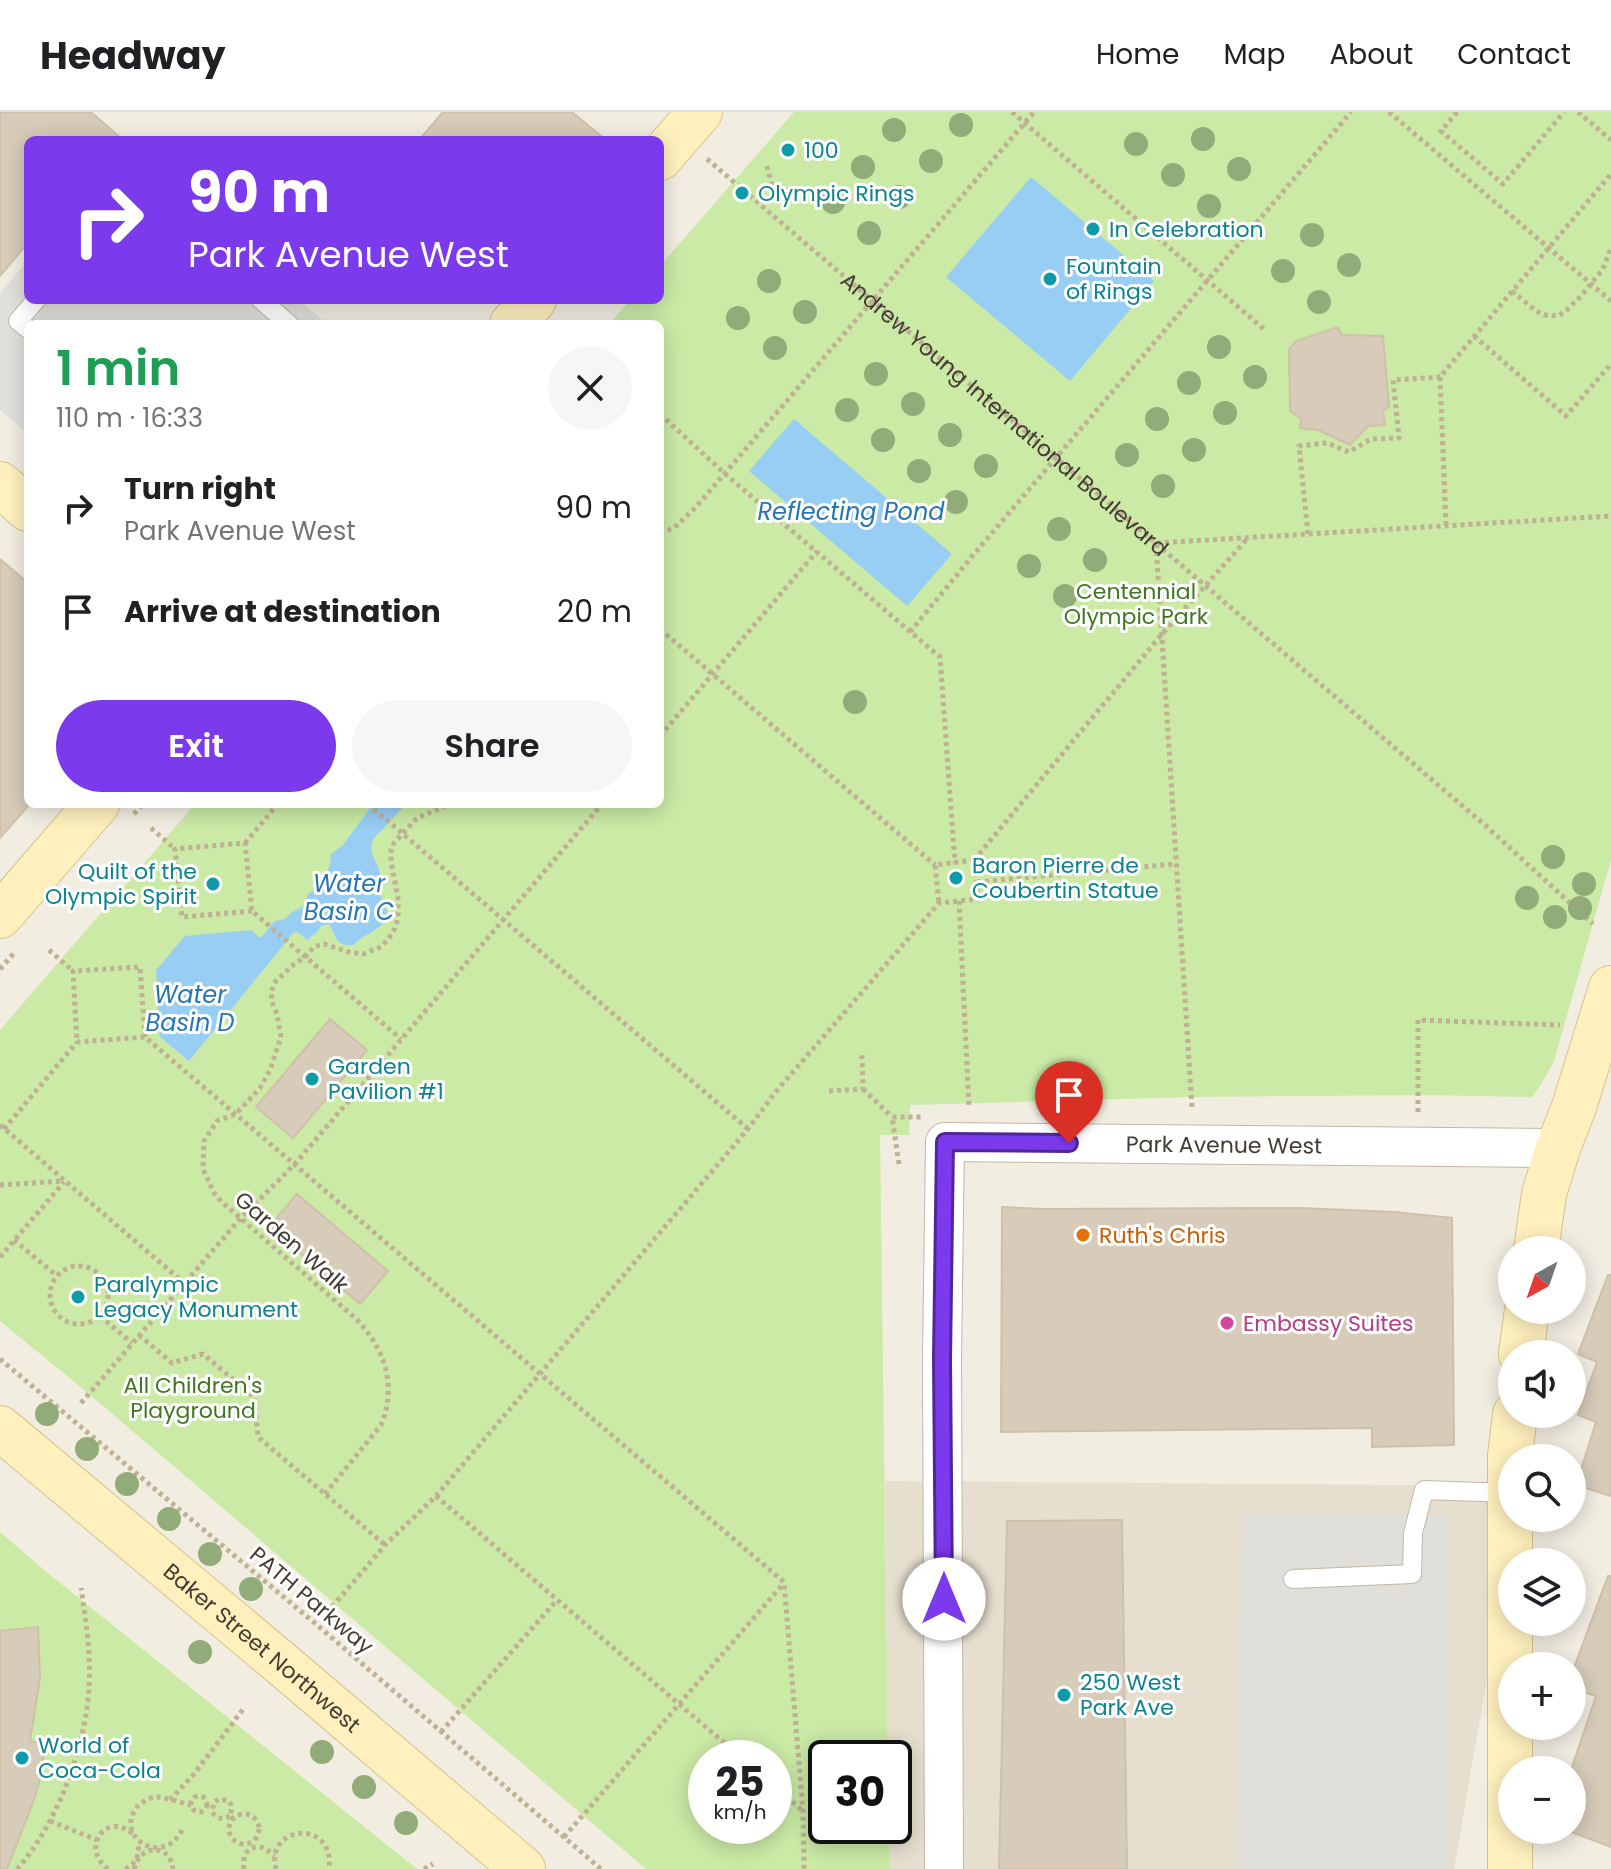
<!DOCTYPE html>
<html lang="en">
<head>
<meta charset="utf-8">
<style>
  :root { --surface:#fff; --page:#f6f6f6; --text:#202124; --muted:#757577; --line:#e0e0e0; --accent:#7c3aed }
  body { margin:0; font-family:Poppins,sans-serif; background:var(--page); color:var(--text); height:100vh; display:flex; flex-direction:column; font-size:30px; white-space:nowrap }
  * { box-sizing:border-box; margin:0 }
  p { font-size:26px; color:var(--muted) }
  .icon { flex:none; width:44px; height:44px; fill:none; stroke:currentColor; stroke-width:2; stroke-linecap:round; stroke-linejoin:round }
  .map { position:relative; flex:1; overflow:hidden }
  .panel { position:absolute; left:24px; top:208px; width:640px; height:488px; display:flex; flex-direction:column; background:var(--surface); border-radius:12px; box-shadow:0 4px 20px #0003 }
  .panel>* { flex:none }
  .hud { position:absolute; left:24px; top:24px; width:640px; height:168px; border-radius:12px; box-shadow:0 4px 20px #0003; background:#7c3aed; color:#fff; overflow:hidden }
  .needle { width:52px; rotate:220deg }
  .buttons { position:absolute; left:1498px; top:1124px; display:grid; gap:16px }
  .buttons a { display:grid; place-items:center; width:88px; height:88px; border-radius:50%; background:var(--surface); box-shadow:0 4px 20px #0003; font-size:40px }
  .speed { position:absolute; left:688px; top:1628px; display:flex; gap:16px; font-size:40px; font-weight:700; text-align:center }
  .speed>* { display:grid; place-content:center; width:104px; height:104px; border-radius:50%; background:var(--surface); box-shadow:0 4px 20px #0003; line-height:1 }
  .speed small { font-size:20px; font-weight:400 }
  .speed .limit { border:4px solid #111; border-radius:12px; background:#fff; color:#111 }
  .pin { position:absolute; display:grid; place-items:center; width:68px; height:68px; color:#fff; margin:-82px -34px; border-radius:50% 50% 50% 0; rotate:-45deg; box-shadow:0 0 8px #0007 }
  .pin .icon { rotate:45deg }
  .me { position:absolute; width:88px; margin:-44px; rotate:0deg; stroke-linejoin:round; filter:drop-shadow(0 0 6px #0008) }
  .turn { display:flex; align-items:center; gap:28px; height:168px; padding:0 32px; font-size:36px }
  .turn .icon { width:104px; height:104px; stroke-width:2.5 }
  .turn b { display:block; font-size:56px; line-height:68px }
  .round { display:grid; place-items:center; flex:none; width:84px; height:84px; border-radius:42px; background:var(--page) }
  .summary { display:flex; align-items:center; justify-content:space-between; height:136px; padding:0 32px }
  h1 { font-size:48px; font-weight:600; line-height:60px; color:#1e9e55 }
  .button { display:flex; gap:16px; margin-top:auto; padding:16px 32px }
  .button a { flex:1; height:92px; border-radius:48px; background:var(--accent); color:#fff; font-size:32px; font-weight:600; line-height:92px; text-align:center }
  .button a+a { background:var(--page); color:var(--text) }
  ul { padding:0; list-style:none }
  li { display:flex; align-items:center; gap:24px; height:104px; padding:0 32px }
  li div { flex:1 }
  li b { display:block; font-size:30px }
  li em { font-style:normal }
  header { display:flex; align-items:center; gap:48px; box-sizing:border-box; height:112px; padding:0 40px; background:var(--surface); border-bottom:2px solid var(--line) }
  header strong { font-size:38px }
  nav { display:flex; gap:44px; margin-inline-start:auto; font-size:28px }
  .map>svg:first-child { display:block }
</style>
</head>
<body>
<header>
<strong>Headway</strong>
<nav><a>Home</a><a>Map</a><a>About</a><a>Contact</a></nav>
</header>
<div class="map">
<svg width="1611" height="1757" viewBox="0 0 1611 1757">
  <rect width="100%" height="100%" fill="#f2ede1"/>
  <path fill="#e6dfcf" d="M 885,1369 L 1512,1374 L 1515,1406 L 1454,1757 L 889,1757 L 889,1714 L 894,1714 L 894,1646 L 888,1646 Z"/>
  <path fill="#caeaa6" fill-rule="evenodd" d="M 794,0 L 1611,0 L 1611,748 L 1554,949 L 1542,971 L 1532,985 L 1427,983 L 1191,985 L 910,993 L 909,1023 L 880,1023 L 888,1646 L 826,1646 L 826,1714 L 889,1714 L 889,1757 L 646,1757 L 89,1282 L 0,1209 L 0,918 L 195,692 L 660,692 L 660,212 L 609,212 L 630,188 L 660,188 L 660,154 ZM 706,1646 L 774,1646 L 774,1714 L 706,1714 Z
    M 0,1420 L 49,1462 L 417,1757 L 0,1757 Z"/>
  <path fill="#e1dfda" d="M 28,148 L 28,188 L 299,188 L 327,212 L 28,212 L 28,322 L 0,298 L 0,181 Z
    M 1243,1402 L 1449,1404 L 1450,1757 L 1235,1757 Z"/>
  <path fill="#98cdf4" d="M 1031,65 L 1154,169 L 1070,269 L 946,165 Z
    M 794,307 L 952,442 L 907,494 L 749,359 Z
    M 373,692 L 406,692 L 374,726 C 366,741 377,747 380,761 C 381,768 379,774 380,781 C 382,791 392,799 384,810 C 378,819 362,823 353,833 C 336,835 336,824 329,812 L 321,814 L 317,820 L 307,828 L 299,821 L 294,820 L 189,949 L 160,925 L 156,858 L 185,824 L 251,818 L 260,826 L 275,809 L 285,807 L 291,801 L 302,795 L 309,781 L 316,778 C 325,767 331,756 331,742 L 343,733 Z"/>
  <path fill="#d7cbb9" stroke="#cfc1a9" stroke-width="2" d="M 0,0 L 91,0 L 123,28 L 28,28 L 28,131 L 0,164 Z
    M 443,0 L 572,0 L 606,28 L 419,28 Z
    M 1338,215 L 1342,223 L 1383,224 L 1389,295 L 1383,299 L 1385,313 L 1368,314 L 1350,333 L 1318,318 L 1300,316 L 1301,307 L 1290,299 L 1289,237 L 1296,229 Z
    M 0,447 L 28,471 L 28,694 L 0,726 Z
    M 330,907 L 367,938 L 293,1026 L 256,995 Z
    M 297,1082 L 388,1159 L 360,1192 L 269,1115 Z
    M 1002,1095 L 1043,1097 L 1300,1096 L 1395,1100 L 1452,1106 L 1454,1333 L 1372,1335 L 1372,1316 L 1001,1320 Z
    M 1608,1163 L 1611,1163 L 1611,1384 L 1576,1373 L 1596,1310 L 1578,1303 L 1597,1250 L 1578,1242 Z
    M 1122,1408 L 1127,1757 L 999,1757 L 1007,1409 Z
    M 1608,1464 L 1611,1464 L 1611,1735 L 1571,1720 L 1580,1698 L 1572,1694 L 1572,1655 L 1596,1584 L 1572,1576 L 1572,1561 Z
    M 38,1515 L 40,1566 L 30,1629 L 45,1632 L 42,1660 L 34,1688 L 7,1757 L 0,1757 L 0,1519 Z"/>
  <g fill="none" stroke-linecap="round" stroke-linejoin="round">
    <defs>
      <path id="lane" d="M 261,188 L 289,212
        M 28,217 L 18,209 L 36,188
        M 1293,1467 L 1412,1462 L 1413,1421 L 1424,1378 L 1510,1381"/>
      <g id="street">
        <path id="s2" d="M 944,1757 L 942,1247 L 945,1030 L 1558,1036"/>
      </g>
      <g id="secondary">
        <path d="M 660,46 L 700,0"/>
        <path d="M 512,212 L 534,188"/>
        <path d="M 0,372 L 28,397"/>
        <path d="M 0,804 L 97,692"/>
        <path d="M 1536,1138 L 1544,1082 L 1558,1036 L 1574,995 L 1611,876"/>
        <path d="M 1521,1242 L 1527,1198"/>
        <path id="s3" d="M 0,1316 L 282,1552 L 523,1757"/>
        <path d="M 1510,1757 L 1510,1344 L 1515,1302"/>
      </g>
    </defs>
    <use href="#lane" stroke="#c0b8a6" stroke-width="20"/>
    <use href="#street" stroke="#c0b8a6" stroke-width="40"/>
    <use href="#secondary" stroke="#d5c38d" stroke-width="46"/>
    <g stroke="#c0b194" stroke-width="5" stroke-dasharray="4 4" stroke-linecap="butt">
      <path d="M 1012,0 L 1265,218"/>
      <path d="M 1389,0 L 1611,189"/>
      <path d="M 1457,0 L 1441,19 L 1503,72 L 1564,0"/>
      <path d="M 1578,0 L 1611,28"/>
      <path id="s1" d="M 707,47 L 1486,714 L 1593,812"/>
      <path d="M 767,54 L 773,78"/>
      <path d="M 1512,179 L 1536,199 L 1544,203 L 1558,204 L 1566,199 L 1581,184 L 1603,157 L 1611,136"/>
      <path d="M 1474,224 L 1566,304 L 1611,252"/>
      <path d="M 660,302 L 724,361 L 940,545 L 955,751"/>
      <path d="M 1446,413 L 1440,265 L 1611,62"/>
      <path d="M 660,421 L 674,416 L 696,395 L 1034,0"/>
      <path d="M 1308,422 L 1299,334 L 1327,331 L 1349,340 L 1371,327 L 1399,326 L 1393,268 L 1440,265"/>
      <path d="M 1157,431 L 1611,404"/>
      <path d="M 1156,432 L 1192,996"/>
      <path d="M 660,517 L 935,753"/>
      <path d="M 910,520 L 974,442 L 1351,0"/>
      <path d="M 660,624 L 817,439"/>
      <path d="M 368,692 L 748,1017"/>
      <path d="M 134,702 L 143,692"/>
      <path d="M 151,716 L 175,737"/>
      <path d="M 245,731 L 278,692"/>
      <path d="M 974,748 L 1162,522 L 1248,426"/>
      <path d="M 977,770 L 1175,752"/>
      <path d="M 959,789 L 969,995"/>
      <path d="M 252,799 L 182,805 L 175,737 L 245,731 L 252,799 L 401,927"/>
      <path d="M 49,838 L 73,859"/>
      <path d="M 0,857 L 15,840"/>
      <path d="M 145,925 L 140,855 L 73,859 L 77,930 L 145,925 L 784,1470 L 803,1699 L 804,1757"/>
      <path d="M 863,977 L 892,1005"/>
      <path d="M 829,979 L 863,977 L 862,943"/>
      <path d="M 1418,1000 L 1418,908 L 1560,913"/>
      <path d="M 0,1013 L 184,1171"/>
      <path d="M 4,1017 L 77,930"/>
      <path d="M 899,1052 L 892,1005 L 921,1005"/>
      <path d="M 0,1073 L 64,1069"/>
      <path d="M 14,1128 L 57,1164"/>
      <path d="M 0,1145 L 64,1070"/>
      <circle cx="79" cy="1183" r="29"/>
      <path d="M 100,1204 L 132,1231"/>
      <path d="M 139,1223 L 172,1251 L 203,1242 L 254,1285 L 258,1325 L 385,1433"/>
      <path d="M 0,1247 L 317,1513 L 601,1757"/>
      <path d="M 81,1291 L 240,1107 L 294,1053 L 602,692"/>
      <path d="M 325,1382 L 381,1313 C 398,1273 384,1234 354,1205 L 222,1090 L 214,1081 L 203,1057 L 204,1029 L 217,1009 L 236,1002 L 260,976 L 270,958 L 281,925 L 277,902 L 272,890 L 271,880 L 276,869 L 293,853 L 305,845 L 315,834 L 324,832 L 349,840 L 363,842 L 381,835 L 389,826 L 395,816 L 398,805 L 398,786 L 391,750 L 391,737 L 394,731 L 417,706 L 450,692"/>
      <path d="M 436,1384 L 742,1646"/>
      <path d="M 327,1501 L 385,1433 L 436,1384 L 748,1017 L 774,982 L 939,791 L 978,787 L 974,748 L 935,753 L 939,791"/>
      <path d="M 441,1620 L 557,1488"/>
      <path d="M 774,1674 L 803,1699"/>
      <circle cx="199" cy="1692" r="8"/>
      <path d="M 170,1688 L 194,1662 L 244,1596"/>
      <circle cx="244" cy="1717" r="15"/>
      <path d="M 230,1704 C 223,1708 217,1707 212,1700 L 214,1690 L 219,1687 L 229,1689 L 232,1694 L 230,1704 L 233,1707"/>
      <path d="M 50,1709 L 97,1728"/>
      <path d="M 182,1718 C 162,1757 112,1723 138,1694 C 141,1691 149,1686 154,1685 C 163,1684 182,1691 191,1693"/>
      <path d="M 564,1725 L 784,1471"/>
      <path d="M 17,1757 C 57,1713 86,1634 89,1575 C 91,1541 86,1509 81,1476"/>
      <path d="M 108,1757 C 79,1735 107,1699 133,1722"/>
      <path d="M 125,1757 C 136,1753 140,1741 138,1731"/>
      <path d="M 134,1757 C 140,1732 170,1731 173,1757"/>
      <path d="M 244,1757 C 240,1735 260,1727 274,1744"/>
      <path d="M 276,1757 C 264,1713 336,1706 329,1757"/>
      <path d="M 424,1757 L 433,1752"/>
    </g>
    <use href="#lane" stroke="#fff" stroke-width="18"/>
    <use href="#street" stroke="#fff" stroke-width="38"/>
    <use href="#secondary" stroke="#fff0be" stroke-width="44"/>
  </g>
  <g fill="#91ac78">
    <circle cx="961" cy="13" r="12"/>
    <circle cx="894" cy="18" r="12"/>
    <circle cx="1203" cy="27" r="12"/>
    <circle cx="1136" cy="32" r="12"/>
    <circle cx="931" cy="49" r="12"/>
    <circle cx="863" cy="55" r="12"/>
    <circle cx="1239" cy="57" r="12"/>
    <circle cx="1173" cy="63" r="12"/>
    <circle cx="899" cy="85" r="12"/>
    <circle cx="833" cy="90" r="12"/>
    <circle cx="1209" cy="94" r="12"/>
    <circle cx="869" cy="121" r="12"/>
    <circle cx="1312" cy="123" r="12"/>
    <circle cx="1349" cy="153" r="12"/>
    <circle cx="1283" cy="159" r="12"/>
    <circle cx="769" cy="169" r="12"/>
    <circle cx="1319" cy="190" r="12"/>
    <circle cx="805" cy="200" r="12"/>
    <circle cx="738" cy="206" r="12"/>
    <circle cx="1219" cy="235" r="12"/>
    <circle cx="775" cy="236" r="12"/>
    <circle cx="876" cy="262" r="12"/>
    <circle cx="1255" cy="265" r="12"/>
    <circle cx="1189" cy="271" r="12"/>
    <circle cx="913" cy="292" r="12"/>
    <circle cx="847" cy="298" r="12"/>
    <circle cx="1225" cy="301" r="12"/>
    <circle cx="1157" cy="307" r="12"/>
    <circle cx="950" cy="323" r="12"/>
    <circle cx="883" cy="328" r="12"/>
    <circle cx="1194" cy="338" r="12"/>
    <circle cx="1127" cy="343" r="12"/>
    <circle cx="986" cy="354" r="12"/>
    <circle cx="919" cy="359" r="12"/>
    <circle cx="1163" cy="374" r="12"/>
    <circle cx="956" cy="390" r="12"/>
    <circle cx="1059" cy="417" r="12"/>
    <circle cx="1095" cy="448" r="12"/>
    <circle cx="1029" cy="454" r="12"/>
    <circle cx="1065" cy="484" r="12"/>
    <circle cx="855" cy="590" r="12"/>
    <circle cx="1553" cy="745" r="12"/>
    <circle cx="1584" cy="772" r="12"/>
    <circle cx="1527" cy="786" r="12"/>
    <circle cx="1580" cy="796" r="12"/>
    <circle cx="1555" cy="805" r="12"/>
    <circle cx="47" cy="1302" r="12"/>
    <circle cx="87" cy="1337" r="12"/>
    <circle cx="127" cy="1372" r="12"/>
    <circle cx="169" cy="1407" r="12"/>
    <circle cx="210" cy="1442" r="12"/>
    <circle cx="251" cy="1477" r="12"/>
    <circle cx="200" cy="1540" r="12"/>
    <circle cx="322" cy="1640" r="12"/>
    <circle cx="364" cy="1675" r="12"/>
    <circle cx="406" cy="1711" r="12"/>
  </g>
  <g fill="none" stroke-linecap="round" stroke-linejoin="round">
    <defs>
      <path id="route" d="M 944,1487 L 942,1247 L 945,1030 L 1069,1031"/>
    </defs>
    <use href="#route" stroke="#51269a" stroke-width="20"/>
    <use href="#route" stroke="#7c3aed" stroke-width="14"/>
  </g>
  <g fill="#0f9aa8" stroke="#fff" stroke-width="3">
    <circle cx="788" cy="38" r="8"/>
    <circle cx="742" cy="81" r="8"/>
    <circle cx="1093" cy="117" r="8"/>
    <circle cx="1050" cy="167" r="8"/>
    <circle cx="956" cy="766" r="8"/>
    <circle cx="213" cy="772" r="8"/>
    <circle cx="312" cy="967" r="8"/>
    <circle cx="78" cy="1185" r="8"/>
    <circle cx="1064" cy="1583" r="8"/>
    <circle cx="22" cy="1646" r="8"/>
  </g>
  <circle fill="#e8710a" stroke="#fff" stroke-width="3" cx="1083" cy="1123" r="8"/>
  <circle fill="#d1479c" stroke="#fff" stroke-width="3" cx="1227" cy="1211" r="8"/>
  <g text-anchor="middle" stroke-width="6" stroke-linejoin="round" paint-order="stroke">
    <g font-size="22" fill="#0d838f" stroke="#fff" text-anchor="start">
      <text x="804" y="46">100</text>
      <text x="758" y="89">Olympic Rings</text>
      <text x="1109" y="125">In Celebration</text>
      <text x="1066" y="162">Fountain<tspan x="1066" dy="25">of Rings</tspan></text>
      <text x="972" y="761">Baron Pierre de<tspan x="972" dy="25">Coubertin Statue</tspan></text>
      <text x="197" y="767" text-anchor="end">Quilt of the<tspan x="197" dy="25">Olympic Spirit</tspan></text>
      <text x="328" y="962">Garden<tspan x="328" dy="25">Pavilion #1</tspan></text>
      <text x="94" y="1180">Paralympic<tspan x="94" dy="25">Legacy Monument</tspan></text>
      <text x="1080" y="1578">250 West<tspan x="1080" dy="25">Park Ave</tspan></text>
      <text x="38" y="1641">World of<tspan x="38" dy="25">Coca-Cola</tspan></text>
    </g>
    <g font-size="22" fill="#433c32" stroke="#fff">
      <text dy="8" stroke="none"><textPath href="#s1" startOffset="392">Andrew Young International Boulevard</textPath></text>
      <text dy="8" stroke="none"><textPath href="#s2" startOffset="1006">Park Avenue West</textPath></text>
      <text transform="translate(292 1130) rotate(41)" y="8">Garden Walk</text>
      <text transform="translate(312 1488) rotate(40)" y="8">PATH Parkway</text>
      <text dy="8" stroke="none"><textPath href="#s3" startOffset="342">Baker Street Northwest</textPath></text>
    </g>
    <g font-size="22" fill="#417722" stroke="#fff">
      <text x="1136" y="487">Centennial<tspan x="1136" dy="25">Olympic Park</tspan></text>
      <text x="193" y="1281">All Children's<tspan x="193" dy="25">Playground</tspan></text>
    </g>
    <g font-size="22" fill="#c56008" stroke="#fff" text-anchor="start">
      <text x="1099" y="1131">Ruth's Chris</text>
    </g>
    <g font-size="22" fill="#b23c85" stroke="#fff" text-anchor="start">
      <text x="1243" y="1219">Embassy Suites</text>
    </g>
    <g font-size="24" font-style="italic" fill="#2676b4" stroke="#fff">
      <text x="851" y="408">Reflecting Pond</text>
      <text x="349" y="780">Water<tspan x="349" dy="28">Basin C</tspan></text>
      <text x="190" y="891">Water<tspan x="190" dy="28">Basin D</tspan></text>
    </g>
  </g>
</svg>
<div class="buttons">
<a><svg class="needle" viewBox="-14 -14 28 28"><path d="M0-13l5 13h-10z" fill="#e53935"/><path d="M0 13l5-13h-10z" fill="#757577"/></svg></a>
<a><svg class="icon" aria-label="sound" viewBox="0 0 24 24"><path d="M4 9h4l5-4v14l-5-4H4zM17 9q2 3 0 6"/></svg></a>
<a><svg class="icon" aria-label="search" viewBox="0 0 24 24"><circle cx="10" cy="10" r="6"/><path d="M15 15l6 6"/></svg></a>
<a><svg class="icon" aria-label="layers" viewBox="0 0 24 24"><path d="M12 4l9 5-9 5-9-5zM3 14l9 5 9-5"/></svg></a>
<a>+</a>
<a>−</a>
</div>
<div class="speed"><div>25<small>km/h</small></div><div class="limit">30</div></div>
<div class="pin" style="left:1069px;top:1031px;background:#d93025"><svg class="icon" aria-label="arrive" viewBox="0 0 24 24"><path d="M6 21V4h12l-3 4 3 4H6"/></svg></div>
<svg class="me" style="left:944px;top:1487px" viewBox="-20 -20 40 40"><circle r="19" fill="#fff"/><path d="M0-13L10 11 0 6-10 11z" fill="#7c3aed"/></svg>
<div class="hud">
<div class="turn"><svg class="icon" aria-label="right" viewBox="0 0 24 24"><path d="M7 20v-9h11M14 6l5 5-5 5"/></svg><div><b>90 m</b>Park Avenue West</div></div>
</div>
<section class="panel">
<div class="summary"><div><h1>1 min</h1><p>110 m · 16:33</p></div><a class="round"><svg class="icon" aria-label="close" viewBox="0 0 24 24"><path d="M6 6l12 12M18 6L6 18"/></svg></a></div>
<ul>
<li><svg class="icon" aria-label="right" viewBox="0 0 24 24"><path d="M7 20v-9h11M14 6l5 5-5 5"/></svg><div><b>Turn right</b><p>Park Avenue West</p></div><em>90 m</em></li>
<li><svg class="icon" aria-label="arrive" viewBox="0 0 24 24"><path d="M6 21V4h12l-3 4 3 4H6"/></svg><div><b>Arrive at destination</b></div><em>20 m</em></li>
</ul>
<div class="button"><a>Exit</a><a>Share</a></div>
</section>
</div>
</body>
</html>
